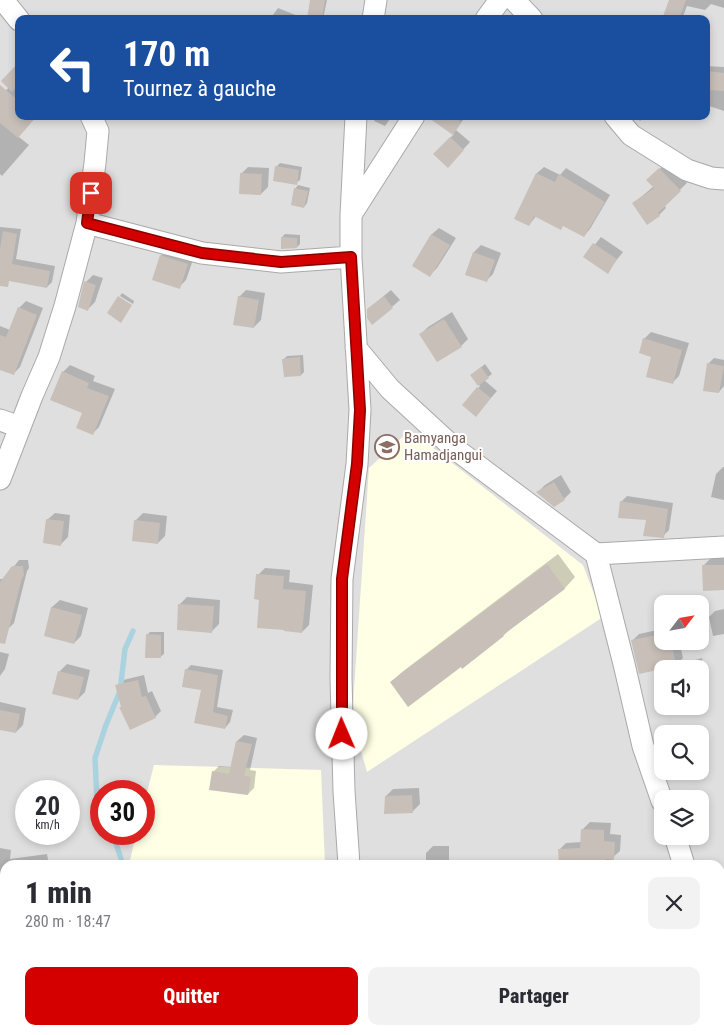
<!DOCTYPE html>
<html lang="fr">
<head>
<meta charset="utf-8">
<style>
  :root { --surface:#fff; --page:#f2f2f3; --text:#2b2b33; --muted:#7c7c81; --accent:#d40000 }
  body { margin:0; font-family:"Roboto Condensed",sans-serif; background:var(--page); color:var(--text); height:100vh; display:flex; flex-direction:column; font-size:19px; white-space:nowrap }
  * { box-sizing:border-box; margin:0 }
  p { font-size:16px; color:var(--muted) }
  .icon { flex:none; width:28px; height:28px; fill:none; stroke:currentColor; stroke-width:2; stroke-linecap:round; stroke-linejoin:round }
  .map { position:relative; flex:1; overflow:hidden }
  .drawer { position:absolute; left:0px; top:860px; width:725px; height:175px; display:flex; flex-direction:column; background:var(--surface); border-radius:15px 15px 0 0; box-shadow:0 2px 8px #0003 }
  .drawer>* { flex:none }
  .hud { position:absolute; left:15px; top:15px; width:695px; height:105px; border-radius:10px; box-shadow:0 2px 8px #0003; background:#1a4fa0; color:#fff; overflow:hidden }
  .needle { width:32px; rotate:59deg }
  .controls { position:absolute; left:654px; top:595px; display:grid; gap:10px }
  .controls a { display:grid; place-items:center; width:55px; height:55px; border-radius:10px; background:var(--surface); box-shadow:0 2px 8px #0003; font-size:25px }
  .speed { position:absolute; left:15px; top:780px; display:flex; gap:10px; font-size:25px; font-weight:700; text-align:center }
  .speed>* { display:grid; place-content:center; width:65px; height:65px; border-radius:50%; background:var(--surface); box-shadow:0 2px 8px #0003; line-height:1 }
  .speed small { font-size:12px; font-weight:400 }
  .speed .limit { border:8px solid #d22; background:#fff; color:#111 }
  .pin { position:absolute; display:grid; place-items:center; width:42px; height:42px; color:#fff; margin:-21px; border-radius:10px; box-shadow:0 2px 8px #0006 }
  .me { position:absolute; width:55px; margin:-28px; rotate:359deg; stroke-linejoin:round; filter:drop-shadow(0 0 4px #0008) }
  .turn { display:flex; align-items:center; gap:18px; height:105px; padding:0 25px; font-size:22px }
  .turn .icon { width:65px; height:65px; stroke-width:2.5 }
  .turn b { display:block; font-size:35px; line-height:42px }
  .round { display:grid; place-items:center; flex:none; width:52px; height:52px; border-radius:10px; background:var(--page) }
  .overview { display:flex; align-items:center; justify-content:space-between; height:85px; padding:0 25px }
  h1 { font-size:30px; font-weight:800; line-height:38px }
  .button { display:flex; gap:10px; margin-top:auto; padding:10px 25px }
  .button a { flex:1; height:58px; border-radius:10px; background:var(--accent); color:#fff; font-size:20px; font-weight:800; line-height:58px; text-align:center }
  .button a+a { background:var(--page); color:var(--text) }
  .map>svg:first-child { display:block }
</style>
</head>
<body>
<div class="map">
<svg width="724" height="1035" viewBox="0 0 724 1035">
  <rect width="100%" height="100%" fill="#f2efe9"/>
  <path fill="#e0dfdf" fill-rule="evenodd" d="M 0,0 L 724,0 L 724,1035 L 0,1035 ZM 19,19 L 706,19 L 706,116 L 19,116 ZM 662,604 L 700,604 L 700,641 L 662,641 ZM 662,669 L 700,669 L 700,706 L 662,706 ZM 662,734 L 700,734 L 700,771 L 662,771 ZM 26,791 L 69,791 L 69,834 L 26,834 ZM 101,791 L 144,791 L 144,834 L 101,834 ZM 662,799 L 700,799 L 700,836 L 662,836 ZM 5,865 L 720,865 L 720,1030 L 5,1030 Z"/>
  <path fill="#ffffe5" d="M 410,430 L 583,565 L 603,617 L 367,772 L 352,719 L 369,468 Z
    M 154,765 L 321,770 L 325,865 L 129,865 L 136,834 L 144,834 L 144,804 Z"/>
  <path fill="#0003" d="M 312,0 L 327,0 L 323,19 L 308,19 Z
    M 671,0 L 724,0 L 724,8 L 711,4 L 705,10 L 687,6 L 682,19 L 663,19 Z
    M 278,8 L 303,18 L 303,19 L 270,19 Z
    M 601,15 L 612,19 L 598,19 Z
    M 19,64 L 19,137 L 29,145 L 2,176 L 0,174 L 0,97 L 9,87 Z
    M 706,66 L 724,67 L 724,111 L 706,105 Z
    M 377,116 L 392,116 L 385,126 L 374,121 Z
    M 428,116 L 465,117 L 456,130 L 470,142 L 448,166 L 435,154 L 454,134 Z
    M 636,116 L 646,116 L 640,121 Z
    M 667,162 L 687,183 L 664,205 L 666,208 L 659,215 L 634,203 L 654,186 L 648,180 Z
    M 280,163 L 302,167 L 300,180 L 296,183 L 277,166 Z
    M 248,167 L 269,168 L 268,187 L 261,194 L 241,174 Z
    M 544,167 L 560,175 L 566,168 L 610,195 L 590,229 L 584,236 L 564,225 L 537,215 L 529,225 L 516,218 L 537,173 Z
    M 298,185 L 310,188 L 307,203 L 304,207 L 295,189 Z
    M 0,227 L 21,229 L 16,259 L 55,266 L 52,282 L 47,287 L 0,278 Z
    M 439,228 L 456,238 L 437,268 L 430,275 L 413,265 L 432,234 Z
    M 285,234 L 300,235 L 300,244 L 297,247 L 282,237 Z
    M 601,237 L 623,252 L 607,272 L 585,257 Z
    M 481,245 L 501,253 L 493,274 L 486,281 L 466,274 L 474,252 Z
    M 168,249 L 194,257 L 186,280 L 179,287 L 161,256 Z
    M 93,275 L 103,278 L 95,302 L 88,309 L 86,282 Z
    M 246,290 L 265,293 L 261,320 L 254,327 L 239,297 Z
    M 391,290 L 400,300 L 373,323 L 368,309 Z
    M 122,293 L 134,301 L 133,304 L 120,296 Z
    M 26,301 L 43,308 L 20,367 L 13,374 L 0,369 L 0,326 L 10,330 L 19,308 Z
    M 452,312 L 468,339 L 461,346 L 421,334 L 428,327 Z
    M 651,332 L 689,343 L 679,376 L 672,383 L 653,356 L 644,339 Z
    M 303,355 L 304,372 L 301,375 L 284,359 L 287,356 Z
    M 714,358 L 724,360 L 724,386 L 719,392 L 708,364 Z
    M 485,364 L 492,374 L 484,380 L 497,391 L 476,415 L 464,405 L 480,386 L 472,375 Z
    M 70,365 L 95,376 L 93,381 L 115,389 L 99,427 L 92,434 L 63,372 Z
    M 723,467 L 724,467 L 724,500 L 711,497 L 716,474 Z
    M 561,475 L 571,492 L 564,499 L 538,492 L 545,485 Z
    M 627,496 L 673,503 L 669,530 L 663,536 L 647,519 L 621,502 Z
    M 55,513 L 70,515 L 68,537 L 61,544 L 47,520 Z
    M 143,513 L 167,516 L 165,536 L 158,543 L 136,520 Z
    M 558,554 L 575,577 L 565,588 L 513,626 L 504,635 L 462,667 L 461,665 L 391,682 L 402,672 Z
    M 711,558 L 724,558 L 724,589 L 704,565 Z
    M 19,560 L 28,560 L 29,568 L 27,571 L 14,623 L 8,629 L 0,626 L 0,579 L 4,579 Z
    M 265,568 L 290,570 L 289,582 L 313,585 L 309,625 L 302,632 L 260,599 L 258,575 Z
    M 187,597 L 220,600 L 219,624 L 212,631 L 180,604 Z
    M 60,600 L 88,608 L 81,636 L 74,643 L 45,635 L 52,607 Z
    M 724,609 L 724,634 L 713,636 L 709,617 L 715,611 Z
    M 662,629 L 662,641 L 679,641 L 683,658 L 676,665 L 632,641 L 639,634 Z
    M 150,632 L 164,632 L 164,654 L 160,657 L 147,635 Z
    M 0,652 L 9,654 L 5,669 L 0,676 Z
    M 702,658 L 705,681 L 700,686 L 700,669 L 681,669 L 686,663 Z
    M 67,664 L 90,670 L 85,692 L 78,699 L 54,693 L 60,671 Z
    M 191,665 L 223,670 L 217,707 L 233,710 L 230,722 L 225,728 L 195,722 L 203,689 L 186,670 Z
    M 144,675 L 148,693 L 152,691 L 161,711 L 155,717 L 122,706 L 117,686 L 123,680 Z
    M 0,702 L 26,708 L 23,725 L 16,732 L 0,729 Z
    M 244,735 L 257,738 L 250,770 L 256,771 L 254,788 L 248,794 L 213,772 L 219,766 L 232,767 L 237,741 Z
    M 419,788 L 420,804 L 413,811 L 386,796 L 393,789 Z
    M 590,822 L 611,823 L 610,834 L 621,835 L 620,851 L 612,858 L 612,865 L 561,865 L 559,850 L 566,843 L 582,842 L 583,829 Z
    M 433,846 L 449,846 L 449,865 L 426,865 L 426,853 Z
    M 0,848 L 11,850 L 10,859 L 47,854 L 49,865 L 5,865 L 5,881 L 0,880 Z
    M 0,920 L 5,920 L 5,949 L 0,948 Z
    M 266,1030 L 299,1030 L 289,1035 L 264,1035 L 263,1033 Z
    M 436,1030 L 462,1030 L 459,1033 L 436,1033 Z"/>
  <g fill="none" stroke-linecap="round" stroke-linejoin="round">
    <path stroke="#aad3df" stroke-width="5.5" d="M 101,812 L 97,802 L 95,758 L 106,725 L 120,691 L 125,649 L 133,631
      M 113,834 L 122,862 L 122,865
      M 116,1030 L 118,1035
      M 513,1035 L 514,1030"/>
  </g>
  <path fill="#c7bfb8" d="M 310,0 L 325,0 L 322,19 L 307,19 Z
    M 669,0 L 686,0 L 679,19 L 662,19 Z
    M 19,62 L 19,84 L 12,92 L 1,81 Z
    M 706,71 L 724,73 L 724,91 L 706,90 Z
    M 0,85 L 19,101 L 19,116 L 37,116 L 18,138 L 0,123 Z
    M 426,116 L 454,116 L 461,122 L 453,135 Z
    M 450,137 L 464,150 L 448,168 L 433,154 Z
    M 275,166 L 299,170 L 297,185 L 273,181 Z
    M 659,168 L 681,191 L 658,213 L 660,216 L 647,225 L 632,203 L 654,188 L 646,180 Z
    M 240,173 L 262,174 L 261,195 L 239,194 Z
    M 536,173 L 555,182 L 559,174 L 605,202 L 584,237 L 563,226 L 561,230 L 534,216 L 529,226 L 514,219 Z
    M 294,188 L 308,191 L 304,208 L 291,205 Z
    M 3,231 L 17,234 L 12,264 L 50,271 L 47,288 L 9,281 L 8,287 L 0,286 L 0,249 Z
    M 431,234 L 450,245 L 430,277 L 412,266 Z
    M 281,237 L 297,238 L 297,248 L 281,249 Z
    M 593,243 L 617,259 L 608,274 L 583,257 Z
    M 473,252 L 495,260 L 487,282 L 465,275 Z
    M 160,255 L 188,264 L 180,289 L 152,280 Z
    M 84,281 L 96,285 L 88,311 L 78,307 Z
    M 118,296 L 132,305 L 121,323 L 107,313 Z
    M 238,296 L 259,300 L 254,328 L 233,325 Z
    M 384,296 L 393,308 L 372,325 L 367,318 L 367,309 Z
    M 18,307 L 37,315 L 14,375 L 0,370 L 0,335 L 6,337 Z
    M 444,319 L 462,347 L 437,362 L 419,334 Z
    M 643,338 L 682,350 L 673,384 L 646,377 L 651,357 L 639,353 Z
    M 300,357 L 301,376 L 284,377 L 282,359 Z
    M 707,363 L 724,366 L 719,393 L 703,391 Z
    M 481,367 L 489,378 L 478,386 L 470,375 Z
    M 62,371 L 89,383 L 87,388 L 109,396 L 93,435 L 76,428 L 82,413 L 50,400 Z
    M 477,387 L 491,398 L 476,417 L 462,405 Z
    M 554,482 L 565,500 L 554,507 L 536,492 Z
    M 620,501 L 668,509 L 664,538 L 643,536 L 646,520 L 618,518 Z
    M 46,519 L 64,521 L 61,546 L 43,543 Z
    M 134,520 L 160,523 L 158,544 L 132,541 Z
    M 547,564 L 565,589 L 503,635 L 504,636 L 462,669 L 461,667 L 408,707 L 390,682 Z
    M 702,565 L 724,565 L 724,590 L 703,591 Z
    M 12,566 L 23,566 L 24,575 L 22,578 L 5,644 L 0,643 L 0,582 Z
    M 256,574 L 284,576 L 283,589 L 306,591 L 302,633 L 284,631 L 284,630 L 257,628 L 259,600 L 254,599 Z
    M 178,604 L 214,606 L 212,633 L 177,630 Z
    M 51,607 L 82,615 L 74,644 L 44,636 Z
    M 146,634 L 161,635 L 161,658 L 145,658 Z
    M 662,634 L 662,641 L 671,641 L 677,669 L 662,669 L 639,674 L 631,640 Z
    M 185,669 L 218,675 L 213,712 L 228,716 L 225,729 L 194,723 L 201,690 L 182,687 Z
    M 58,671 L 84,677 L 78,700 L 52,694 Z
    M 138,680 L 142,697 L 146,696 L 156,718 L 130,730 L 119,707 L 121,707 L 115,685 Z
    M 0,710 L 20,714 L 16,733 L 0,730 Z
    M 236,741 L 252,744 L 244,776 L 251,777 L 248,795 L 209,790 L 212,771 L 229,774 Z
    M 412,795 L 413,813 L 384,814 L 385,796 Z
    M 581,829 L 604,830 L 604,841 L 615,842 L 614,860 L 606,859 L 606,865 L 559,865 L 558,849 L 580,848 Z"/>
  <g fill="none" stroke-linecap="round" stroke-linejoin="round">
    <defs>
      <path id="minor" d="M 3,0 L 19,20
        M 514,0 L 532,19
        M 373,19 L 376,0
        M 486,19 L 500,0
        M 615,116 L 631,135 L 687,170 L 711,178 L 724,179
        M 352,213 L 414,116
        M 87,223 L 202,253 L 281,262 L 351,257
        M 356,348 L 390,389 L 454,448 L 596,554 L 724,547
        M 0,420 L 20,427
        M 0,479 L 32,396 L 49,357 L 65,306 L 87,223 L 95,163 L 98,131 L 91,116
        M 596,554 L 624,664 L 643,746 L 662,801
        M 675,836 L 684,865
        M 349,865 L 344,791 L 341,678 L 342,579 L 357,464 L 360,410 L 351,257 L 351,215 L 356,116
        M 360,1030 L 360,1035
        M 708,1035 L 709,1030"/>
    </defs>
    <use href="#minor" stroke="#a9a9a9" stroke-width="23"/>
    <use href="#minor" stroke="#fff" stroke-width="21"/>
  </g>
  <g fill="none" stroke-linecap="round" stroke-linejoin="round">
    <defs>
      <path id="route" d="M 91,193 L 87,223 L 202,253 L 281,262 L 351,257 L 360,410 L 357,464 L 342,579 L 342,734"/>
    </defs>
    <use href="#route" stroke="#8a0000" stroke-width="12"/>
    <use href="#route" stroke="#d40000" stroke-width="9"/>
  </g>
  <defs>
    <symbol id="school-ring" viewBox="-11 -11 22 22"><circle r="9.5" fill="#fff" stroke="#8d6e63" stroke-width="1.5"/><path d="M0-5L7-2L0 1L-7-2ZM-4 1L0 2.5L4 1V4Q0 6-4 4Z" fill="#8d6e63"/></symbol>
  </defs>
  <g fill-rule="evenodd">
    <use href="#school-ring" x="373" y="433" width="28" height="28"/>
  </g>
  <g text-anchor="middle" stroke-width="4" stroke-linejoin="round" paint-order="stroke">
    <g font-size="15" fill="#785e54" stroke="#fff" text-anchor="start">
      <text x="404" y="443">Bamyanga<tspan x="404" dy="17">Hamadjangui</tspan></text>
    </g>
  </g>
</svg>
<div class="controls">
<a><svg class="needle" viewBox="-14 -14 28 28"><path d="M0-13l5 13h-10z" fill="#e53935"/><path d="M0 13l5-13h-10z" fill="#7c7c81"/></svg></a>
<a><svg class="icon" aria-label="sound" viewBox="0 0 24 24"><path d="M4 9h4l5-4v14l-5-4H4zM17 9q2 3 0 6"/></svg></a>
<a><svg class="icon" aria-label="search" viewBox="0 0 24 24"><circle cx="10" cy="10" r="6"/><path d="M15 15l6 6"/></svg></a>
<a><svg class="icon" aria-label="layers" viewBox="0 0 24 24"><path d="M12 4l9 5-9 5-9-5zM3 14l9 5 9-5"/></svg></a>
</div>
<div class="speed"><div>20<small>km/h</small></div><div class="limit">30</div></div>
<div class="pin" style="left:91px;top:193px;background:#d93025"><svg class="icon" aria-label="arrive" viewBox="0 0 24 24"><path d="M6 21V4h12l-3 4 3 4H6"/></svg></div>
<svg class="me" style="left:342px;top:734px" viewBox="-20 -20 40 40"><circle r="19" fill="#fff"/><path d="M0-13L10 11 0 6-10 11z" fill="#d40000"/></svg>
<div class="hud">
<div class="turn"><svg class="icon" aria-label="left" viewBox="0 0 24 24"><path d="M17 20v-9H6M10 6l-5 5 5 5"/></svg><div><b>170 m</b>Tournez à gauche</div></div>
</div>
<section class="drawer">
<div class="overview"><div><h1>1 min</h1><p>280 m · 18:47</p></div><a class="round"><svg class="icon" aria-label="close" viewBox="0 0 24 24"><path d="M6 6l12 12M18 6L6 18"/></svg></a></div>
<div class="button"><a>Quitter</a><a>Partager</a></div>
</section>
</div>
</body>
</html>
